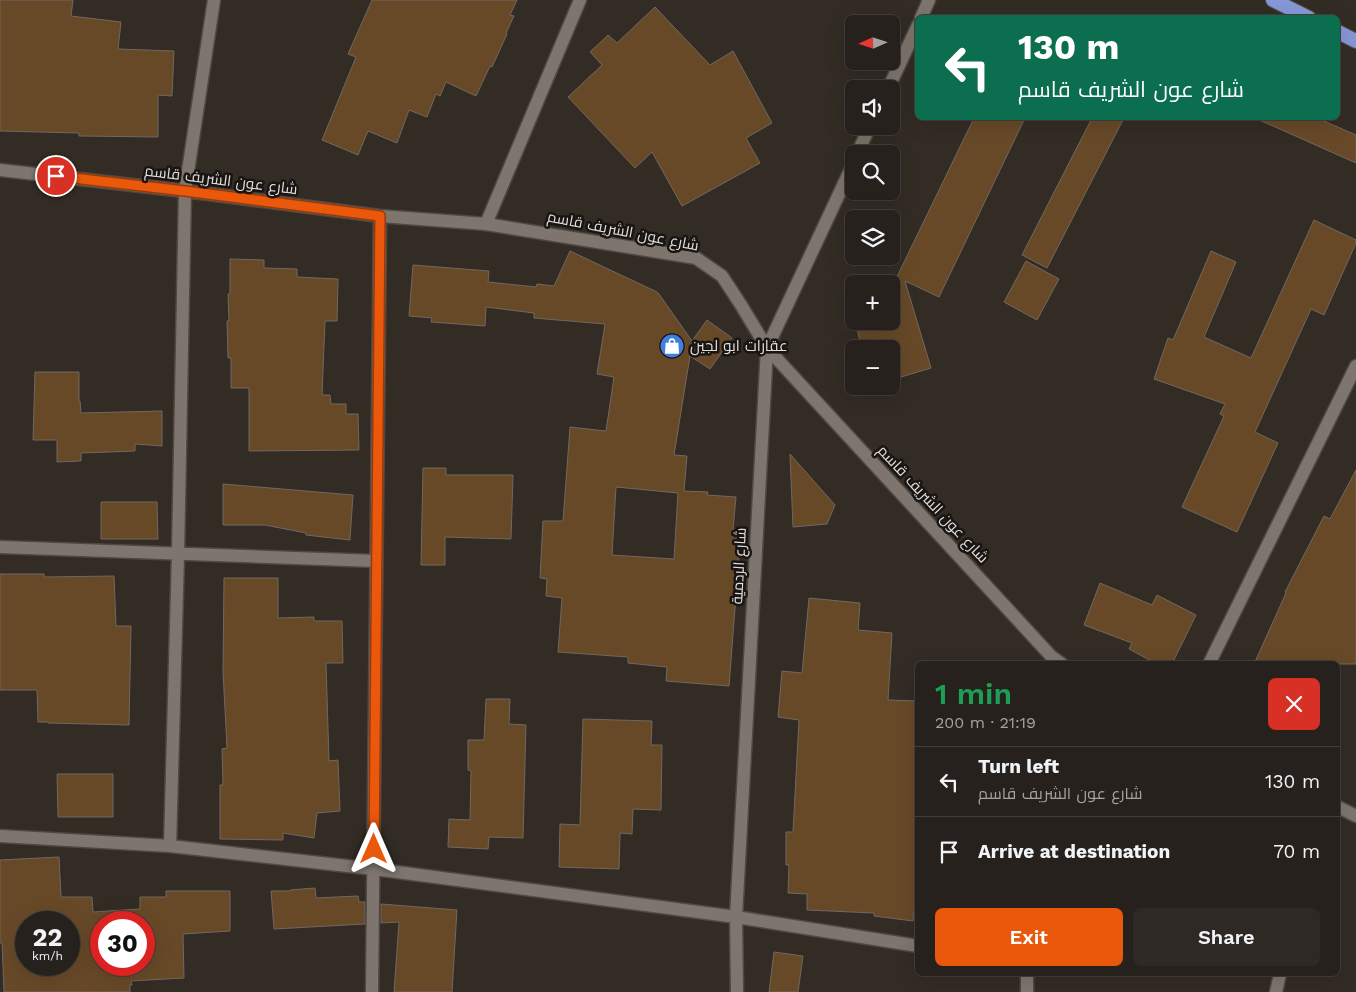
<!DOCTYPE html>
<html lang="en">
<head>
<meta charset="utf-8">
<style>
  :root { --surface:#26211c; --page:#2e2925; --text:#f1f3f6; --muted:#a4a3a3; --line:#423e3b; --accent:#ea580c }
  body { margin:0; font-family:"Work Sans",Cairo,sans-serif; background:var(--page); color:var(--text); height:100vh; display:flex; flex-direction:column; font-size:19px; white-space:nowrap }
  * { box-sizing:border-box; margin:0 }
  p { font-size:16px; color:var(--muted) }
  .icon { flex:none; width:28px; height:28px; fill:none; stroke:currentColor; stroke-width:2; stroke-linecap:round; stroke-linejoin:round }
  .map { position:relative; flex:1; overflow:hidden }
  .details { position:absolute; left:915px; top:661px; width:425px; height:315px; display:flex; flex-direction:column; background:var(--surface); border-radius:8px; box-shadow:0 5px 20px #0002,0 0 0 1px var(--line) }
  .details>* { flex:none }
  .top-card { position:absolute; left:915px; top:15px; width:425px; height:105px; border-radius:8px; box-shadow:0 5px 20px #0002,0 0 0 1px var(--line); background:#0b6e4f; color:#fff; overflow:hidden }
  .needle { width:32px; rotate:267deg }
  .fabs { position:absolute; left:845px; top:15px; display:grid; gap:10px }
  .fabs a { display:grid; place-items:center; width:55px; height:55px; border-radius:8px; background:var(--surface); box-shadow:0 5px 20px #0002,0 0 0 1px var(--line); font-size:25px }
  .speed { position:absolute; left:15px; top:911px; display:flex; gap:10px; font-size:25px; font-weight:700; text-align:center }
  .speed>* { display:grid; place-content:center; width:65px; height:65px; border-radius:50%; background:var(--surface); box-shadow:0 5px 20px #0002,0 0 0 1px var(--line); line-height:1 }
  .speed small { font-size:12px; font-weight:400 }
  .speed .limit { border:8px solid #d22; background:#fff; color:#111 }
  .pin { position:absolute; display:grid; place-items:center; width:42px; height:42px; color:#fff; margin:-21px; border:2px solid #fff; border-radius:50%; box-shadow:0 1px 5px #0007 }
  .me { position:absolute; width:55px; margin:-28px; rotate:0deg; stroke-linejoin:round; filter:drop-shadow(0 0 4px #0008) }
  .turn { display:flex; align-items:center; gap:18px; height:105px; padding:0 20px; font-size:22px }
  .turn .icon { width:65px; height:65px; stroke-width:2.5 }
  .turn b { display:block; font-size:35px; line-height:42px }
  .round { display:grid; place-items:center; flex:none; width:52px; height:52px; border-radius:8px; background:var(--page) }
  .head { display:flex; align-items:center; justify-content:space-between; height:85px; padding:0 20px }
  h1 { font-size:30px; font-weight:600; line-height:38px; color:#1e9e55 }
  .primary-button { display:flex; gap:10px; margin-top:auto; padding:10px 20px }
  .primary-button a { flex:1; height:58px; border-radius:8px; background:var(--accent); color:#fff; font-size:20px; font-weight:600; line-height:58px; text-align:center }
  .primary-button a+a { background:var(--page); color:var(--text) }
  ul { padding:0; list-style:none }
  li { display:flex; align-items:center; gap:15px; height:70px; padding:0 20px; border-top:1px solid var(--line) }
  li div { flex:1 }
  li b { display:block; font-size:19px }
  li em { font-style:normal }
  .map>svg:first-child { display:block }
</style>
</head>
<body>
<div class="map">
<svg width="1356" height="992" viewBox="0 0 1356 992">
  <rect width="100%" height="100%" fill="#332c25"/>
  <path fill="#674928" stroke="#706860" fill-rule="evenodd" d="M 0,0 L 73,0 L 71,16 L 121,22 L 118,49 L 174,51 L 172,96 L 158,95 L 158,137 L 79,136 L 79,133 L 0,131 Z
    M 372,0 L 517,0 L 510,15 L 514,16 L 506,33 L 507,34 L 492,67 L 490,66 L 476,96 L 446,82 L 440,96 L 436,94 L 427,117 L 409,110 L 397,143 L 368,131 L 358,155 L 322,140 L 356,57 L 348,54 Z
    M 655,7 L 710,65 L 733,51 L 772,123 L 746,138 L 760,163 L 682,206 L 652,152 L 635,168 L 568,97 L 602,65 L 590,52 L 608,35 L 617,43 Z
    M 974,118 L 1025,118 L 939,297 L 905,281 L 931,368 L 891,380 L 891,349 L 862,349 L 855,321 L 891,321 L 891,289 Z
    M 1092,118 L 1124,118 L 1047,268 L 1022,255 Z
    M 1255,118 L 1317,118 L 1356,135 L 1356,163 Z
    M 1314,220 L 1356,240 L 1356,243 L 1324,315 L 1311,309 L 1255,432 L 1278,443 L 1237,532 L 1182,507 L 1224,416 L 1220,414 L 1225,404 L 1154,379 L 1168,338 L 1173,340 L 1211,251 L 1236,262 L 1204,337 L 1251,358 Z
    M 570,251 L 657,292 L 659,294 L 692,341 L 707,320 L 732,338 L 710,369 L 690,356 L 674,455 L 687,456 L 684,491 L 708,492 L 707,495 L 736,497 L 733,530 L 741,531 L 729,686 L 666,681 L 667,667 L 628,663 L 628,657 L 558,652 L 562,598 L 546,596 L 547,579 L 540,578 L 543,521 L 563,521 L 570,427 L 606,431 L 614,377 L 597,374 L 605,324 L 534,318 L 534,313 L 486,307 L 485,326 L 431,322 L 432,318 L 409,316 L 413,265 L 489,271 L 488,282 L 536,287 L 537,284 L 554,286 ZM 616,487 L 678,493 L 674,559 L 612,555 Z
    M 230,259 L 264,260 L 264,268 L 297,269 L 297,277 L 338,279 L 337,321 L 325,321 L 322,395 L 330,395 L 331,404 L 346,404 L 346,414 L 358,414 L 359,450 L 249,451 L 249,388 L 231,388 L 231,358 L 228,358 L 227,321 L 229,321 L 228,294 L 230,294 Z
    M 1026,261 L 1059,279 L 1037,320 L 1004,302 Z
    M 35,372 L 79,372 L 79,401 L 80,401 L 81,413 L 162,411 L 162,446 L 135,444 L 135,451 L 81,453 L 81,461 L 57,462 L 57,440 L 33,440 Z
    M 790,454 L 835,505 L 827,524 L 793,527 Z
    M 423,468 L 446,468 L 446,475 L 513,475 L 511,539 L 445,537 L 445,565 L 421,565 Z
    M 1356,470 L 1356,664 L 1254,664 L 1286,593 L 1285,592 L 1324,516 L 1330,519 Z
    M 223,484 L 353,495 L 350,540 L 306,535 L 306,533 L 265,525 L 223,525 Z
    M 101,502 L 157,502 L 158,539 L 101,539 Z
    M 0,574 L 44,574 L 44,577 L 114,576 L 116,626 L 131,626 L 129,725 L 48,723 L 48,722 L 38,722 L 37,690 L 0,690 Z
    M 224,578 L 278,578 L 278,618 L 314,617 L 314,621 L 342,621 L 343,663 L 326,663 L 329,761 L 338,760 L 340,811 L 317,813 L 314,838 L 283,833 L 283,840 L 220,839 L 220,785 L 223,785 L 222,749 L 227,748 L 223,671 Z
    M 1100,583 L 1152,605 L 1157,595 L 1196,615 L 1172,664 L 1157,664 L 1129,649 L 1132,643 L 1084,625 Z
    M 809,598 L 860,603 L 858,630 L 892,633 L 888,700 L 918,701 L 918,880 L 913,921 L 874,916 L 874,913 L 807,910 L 807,894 L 788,893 L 789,865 L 786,865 L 786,832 L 793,832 L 799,720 L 778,717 L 782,671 L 802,673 Z
    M 486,699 L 510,699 L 509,724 L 526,725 L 523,838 L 489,837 L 488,849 L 448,847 L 449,819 L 470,820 L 471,771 L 468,770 L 468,740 L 484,740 Z
    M 583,719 L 652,721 L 651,745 L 662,745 L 661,810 L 633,809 L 632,834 L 620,833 L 619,869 L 559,867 L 560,824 L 580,825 Z
    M 57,774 L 113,774 L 113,817 L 58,817 Z
    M 59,857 L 61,897 L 92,897 L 93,912 L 140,909 L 140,897 L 166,897 L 166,891 L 230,891 L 230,931 L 183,934 L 184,978 L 131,981 L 132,985 L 130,985 L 130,992 L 4,992 L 2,943 L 0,943 L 0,860 ZM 26,922 L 69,922 L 69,965 L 26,965 ZM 101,922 L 144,922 L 144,965 L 101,965 Z
    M 315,888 L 316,898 L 358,896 L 359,902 L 365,902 L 365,924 L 274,929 L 271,891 L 290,891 L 290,890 Z
    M 381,904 L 457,910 L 452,992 L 394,992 L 399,922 L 381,923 Z
    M 774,952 L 803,956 L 798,992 L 769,992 Z"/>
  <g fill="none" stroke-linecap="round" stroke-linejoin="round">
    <defs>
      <path id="minor" d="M 921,18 L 929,0
        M 888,89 L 918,25
        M 857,154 L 870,126
        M 0,170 L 185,191 L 380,216 L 486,224 L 696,258 L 722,276 L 741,305 L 767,348 L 1051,656 L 1062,664
        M 486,224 L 580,0
        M 0,547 L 376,561
        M 1209,664 L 1356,366
        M 1338,807 L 1356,816
        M 0,836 L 170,846 L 374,869 L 736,917 L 918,946
        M 170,846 L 178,554 L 185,191 L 214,0
        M 372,992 L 380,216
        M 737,992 L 736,917 L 767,348 L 854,162
        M 1027,992 L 1027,974
        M 1276,992 L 1280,974"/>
      <path id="trunk" d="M 1273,0 L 1309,18
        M 1338,32 L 1356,41"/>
    </defs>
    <use href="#minor" stroke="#4f4943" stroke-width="15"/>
    <use href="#trunk" stroke="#4f4943" stroke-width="16"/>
    <use href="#minor" stroke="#7e766e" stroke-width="12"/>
    <use href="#trunk" stroke="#8697d7" stroke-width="14"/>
  </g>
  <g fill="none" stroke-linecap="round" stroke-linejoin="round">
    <defs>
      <path id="route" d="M 56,176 L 185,191 L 380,216 L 374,849"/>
    </defs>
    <use href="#route" stroke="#983908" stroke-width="12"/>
    <use href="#route" stroke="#ea580c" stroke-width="9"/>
  </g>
  <defs>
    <symbol id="shop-disc" viewBox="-11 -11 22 22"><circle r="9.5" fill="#3f7fe0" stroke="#181512"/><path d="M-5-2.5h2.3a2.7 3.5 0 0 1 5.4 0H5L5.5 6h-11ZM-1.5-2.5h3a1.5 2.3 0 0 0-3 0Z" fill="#fff"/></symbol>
  </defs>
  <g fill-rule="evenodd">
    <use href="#shop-disc" x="658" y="332" width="28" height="28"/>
  </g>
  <g text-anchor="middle" stroke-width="5" stroke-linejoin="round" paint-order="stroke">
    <g font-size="15" fill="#e4dfdb" stroke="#181512">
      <text transform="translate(221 180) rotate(7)" y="5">شارع عون الشريف قاسم</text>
      <text transform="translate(623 231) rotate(11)" y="5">شارع عون الشريف قاسم</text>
      <text transform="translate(933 504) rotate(47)" y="5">شارع عون الشريف قاسم</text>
      <text transform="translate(739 566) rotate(-87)" y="5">شارع الردمية</text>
    </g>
    <g font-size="15" fill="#e4dfdb" stroke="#181512" text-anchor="start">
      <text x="690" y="351">عقارات ابو لجين</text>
    </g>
  </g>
</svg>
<div class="fabs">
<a><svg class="needle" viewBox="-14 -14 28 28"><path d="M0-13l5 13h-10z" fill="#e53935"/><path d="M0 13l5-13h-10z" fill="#a4a3a3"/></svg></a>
<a><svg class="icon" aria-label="sound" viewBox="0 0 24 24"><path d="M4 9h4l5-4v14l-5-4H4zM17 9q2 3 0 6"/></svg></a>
<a><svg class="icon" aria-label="search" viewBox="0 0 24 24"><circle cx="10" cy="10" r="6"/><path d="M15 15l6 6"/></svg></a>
<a><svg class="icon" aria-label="layers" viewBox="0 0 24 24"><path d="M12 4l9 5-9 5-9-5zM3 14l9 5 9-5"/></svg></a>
<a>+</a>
<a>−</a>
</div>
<div class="speed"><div>22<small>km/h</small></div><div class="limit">30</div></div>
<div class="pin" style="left:56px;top:176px;background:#d93025"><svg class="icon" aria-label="arrive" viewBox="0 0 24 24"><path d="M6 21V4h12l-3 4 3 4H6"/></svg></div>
<svg class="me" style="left:374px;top:849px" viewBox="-20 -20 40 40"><path d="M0-17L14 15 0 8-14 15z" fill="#ea580c" stroke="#fff" stroke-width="4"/></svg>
<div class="top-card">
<div class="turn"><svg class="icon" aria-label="left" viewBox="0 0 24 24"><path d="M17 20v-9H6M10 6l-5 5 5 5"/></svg><div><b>130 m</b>شارع عون الشريف قاسم</div></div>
</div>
<section class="details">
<div class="head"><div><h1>1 min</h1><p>200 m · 21:19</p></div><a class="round" style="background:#d93025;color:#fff"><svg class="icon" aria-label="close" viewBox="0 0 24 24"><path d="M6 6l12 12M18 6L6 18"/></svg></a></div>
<ul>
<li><svg class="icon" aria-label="left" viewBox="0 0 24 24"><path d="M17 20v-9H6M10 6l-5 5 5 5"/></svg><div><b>Turn left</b><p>شارع عون الشريف قاسم</p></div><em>130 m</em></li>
<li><svg class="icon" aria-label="arrive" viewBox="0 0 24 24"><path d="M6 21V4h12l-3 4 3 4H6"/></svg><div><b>Arrive at destination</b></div><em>70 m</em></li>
</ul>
<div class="primary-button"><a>Exit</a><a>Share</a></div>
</section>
</div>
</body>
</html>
